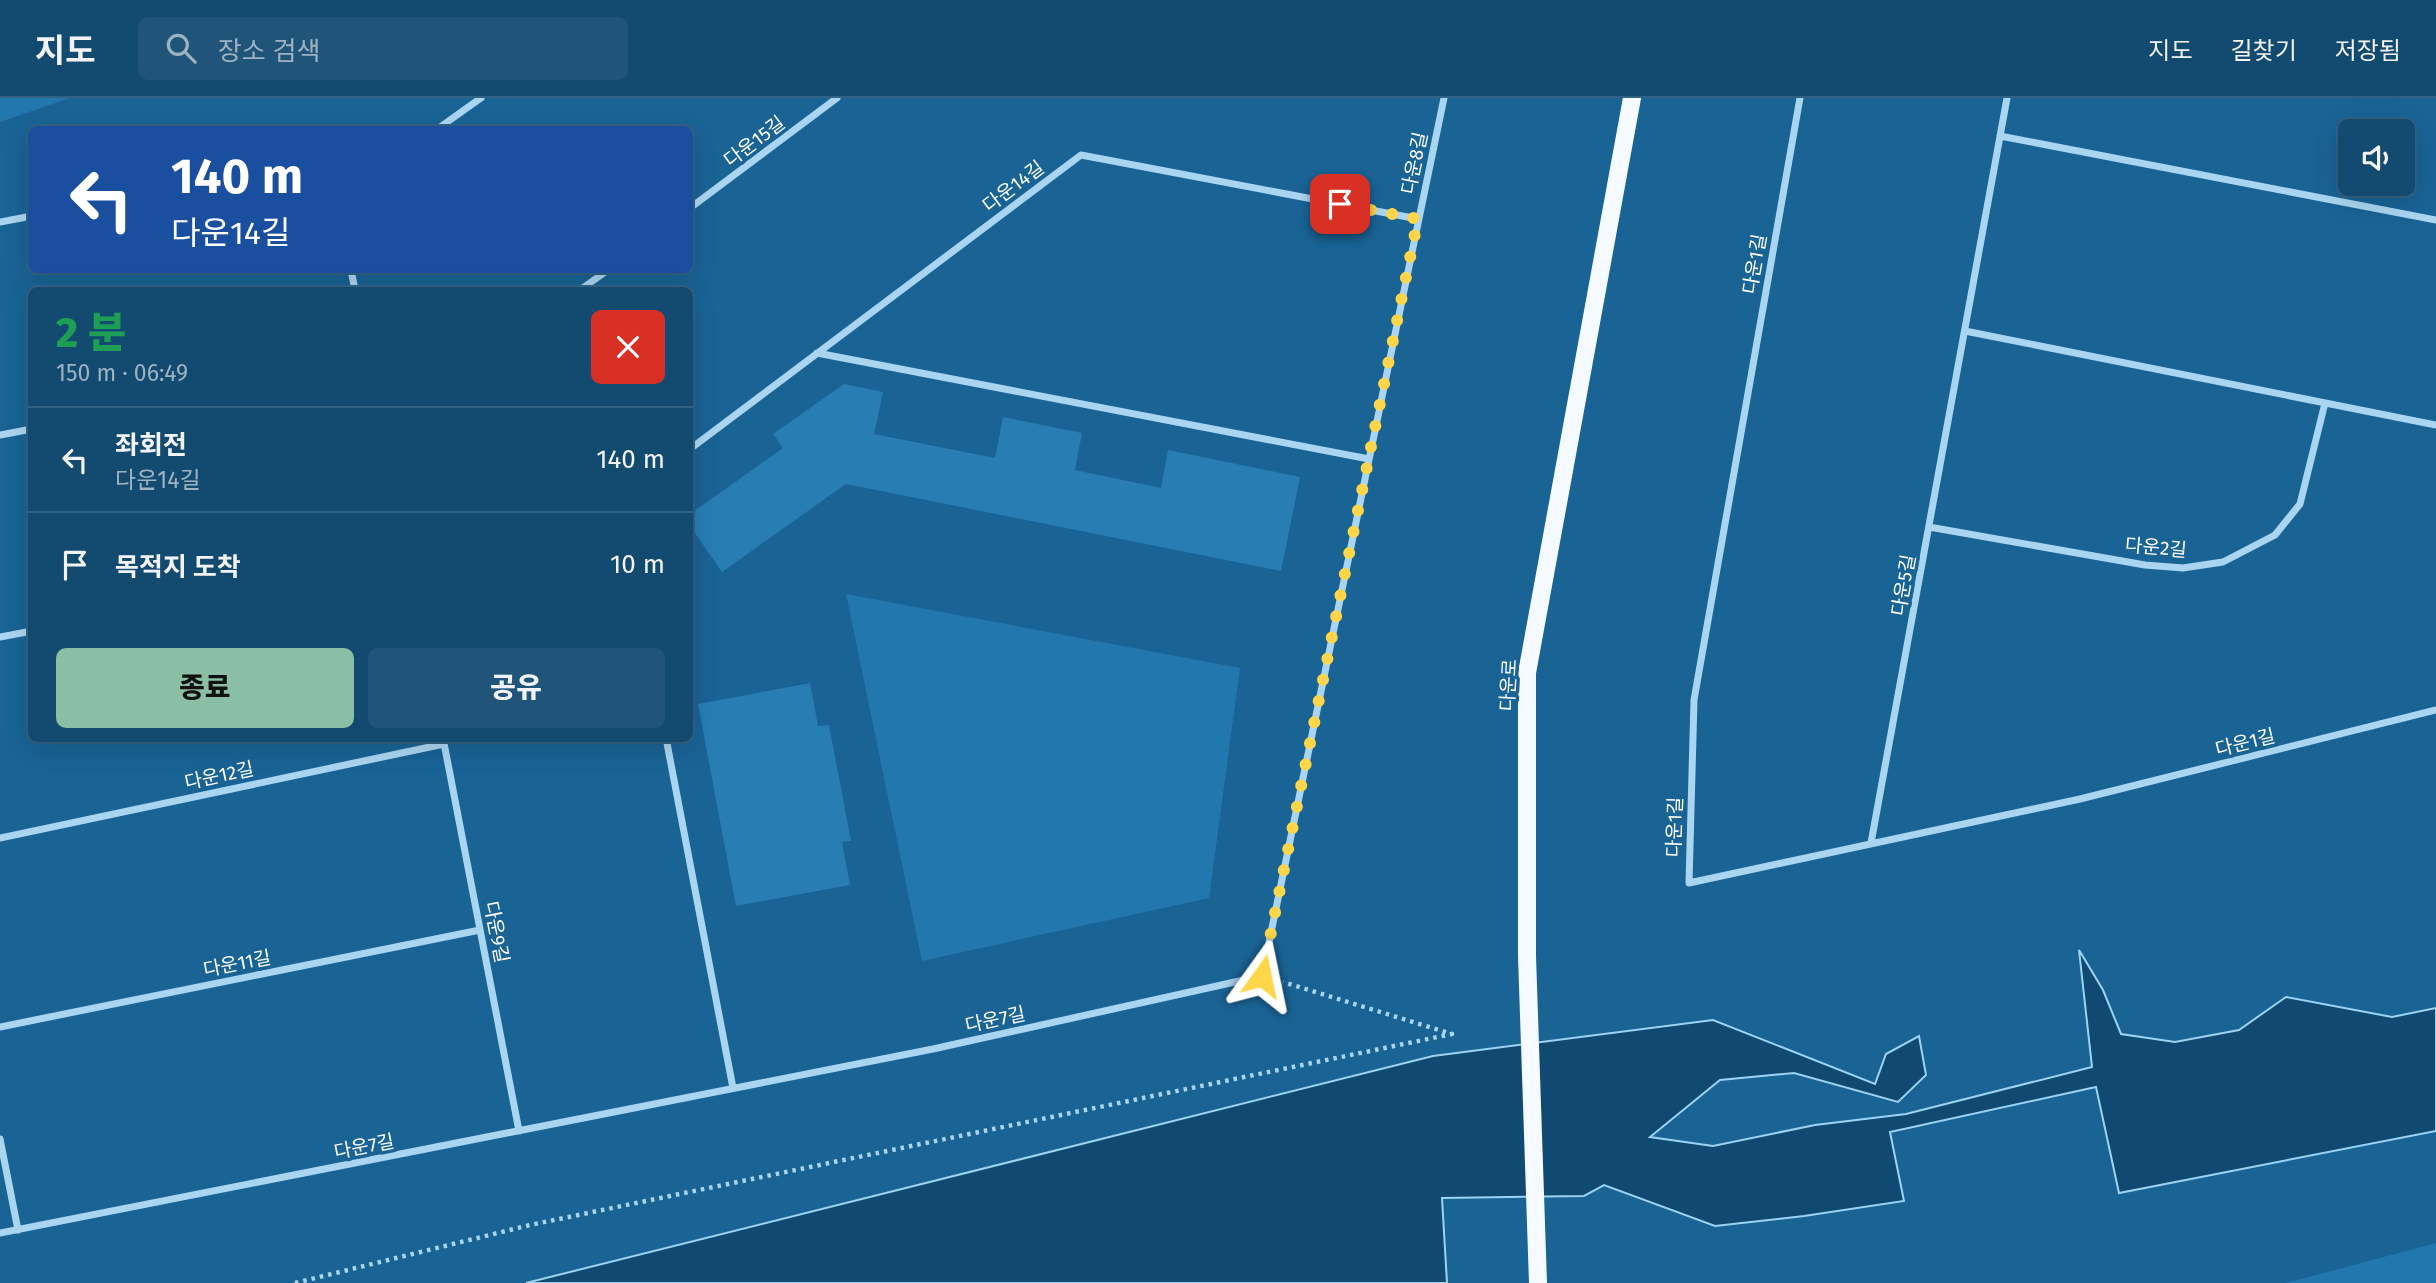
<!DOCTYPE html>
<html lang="ko">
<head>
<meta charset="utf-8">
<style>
  :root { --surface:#134a70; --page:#205478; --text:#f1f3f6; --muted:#9db3c3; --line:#326283; --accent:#8abfa5 }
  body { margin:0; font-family:"Fira Sans","Noto Sans KR",sans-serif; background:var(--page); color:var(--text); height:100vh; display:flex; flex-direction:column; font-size:26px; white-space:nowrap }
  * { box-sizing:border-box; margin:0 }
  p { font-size:23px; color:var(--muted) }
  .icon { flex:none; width:38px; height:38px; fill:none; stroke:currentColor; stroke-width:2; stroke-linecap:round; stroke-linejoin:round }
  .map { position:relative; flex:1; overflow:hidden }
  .details { position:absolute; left:28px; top:189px; width:665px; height:455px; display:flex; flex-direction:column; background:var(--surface); border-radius:10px; box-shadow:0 7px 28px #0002,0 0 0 2px var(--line) }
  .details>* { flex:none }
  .hud { position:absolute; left:28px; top:28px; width:665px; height:147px; border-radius:10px; box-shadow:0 7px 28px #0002,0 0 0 2px var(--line); background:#1a4fa0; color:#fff; overflow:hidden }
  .controls { position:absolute; left:2338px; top:21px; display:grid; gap:14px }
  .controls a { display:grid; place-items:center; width:77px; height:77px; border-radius:10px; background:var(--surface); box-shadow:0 7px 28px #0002,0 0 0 2px var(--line); font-size:35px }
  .pin { position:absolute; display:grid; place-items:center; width:60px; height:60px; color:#fff; margin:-30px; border-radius:14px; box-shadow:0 4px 10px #0006 }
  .me { position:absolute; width:77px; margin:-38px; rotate:12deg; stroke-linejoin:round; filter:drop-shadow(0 0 5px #0008) }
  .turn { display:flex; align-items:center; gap:24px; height:147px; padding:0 28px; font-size:32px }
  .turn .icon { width:91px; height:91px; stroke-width:2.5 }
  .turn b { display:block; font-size:49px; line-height:60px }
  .round { display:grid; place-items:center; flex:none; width:74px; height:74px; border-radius:10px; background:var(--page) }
  .head { display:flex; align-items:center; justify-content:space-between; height:119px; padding:0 28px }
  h1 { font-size:42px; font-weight:800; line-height:52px; color:#1e9e55 }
  .action { display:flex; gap:14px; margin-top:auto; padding:14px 28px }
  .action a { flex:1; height:80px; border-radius:10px; background:var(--accent); color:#111; font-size:28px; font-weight:800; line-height:80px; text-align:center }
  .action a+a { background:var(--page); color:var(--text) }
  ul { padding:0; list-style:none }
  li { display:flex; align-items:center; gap:21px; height:105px; padding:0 28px; border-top:2px solid var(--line) }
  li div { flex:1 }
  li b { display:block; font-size:26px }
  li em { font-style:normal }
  header { display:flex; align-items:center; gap:42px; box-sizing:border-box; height:98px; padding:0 35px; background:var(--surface); border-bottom:2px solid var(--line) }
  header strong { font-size:33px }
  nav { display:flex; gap:38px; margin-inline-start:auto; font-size:24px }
  .search { width:490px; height:63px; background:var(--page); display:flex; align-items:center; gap:18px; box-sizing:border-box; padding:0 24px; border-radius:10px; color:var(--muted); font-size:26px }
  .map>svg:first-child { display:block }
</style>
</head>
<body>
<header>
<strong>지도</strong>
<div class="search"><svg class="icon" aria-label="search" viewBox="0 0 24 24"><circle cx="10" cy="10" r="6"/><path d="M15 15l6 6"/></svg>장소 검색</div>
<nav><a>지도</a><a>길찾기</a><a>저장됨</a></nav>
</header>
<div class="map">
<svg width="2436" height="1185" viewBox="0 0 2436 1185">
  <rect width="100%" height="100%" fill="#196395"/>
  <path fill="#2278ae" d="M 0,0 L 70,0 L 0,24 Z
    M 846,496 L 1240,570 L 1209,800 L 922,863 Z
    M 2436,1145 L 2436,1185 L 2286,1185 Z"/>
  <path fill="#104a72" stroke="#9dd3f2" stroke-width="2" d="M 2079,852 L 2103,892 L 2121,936 L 2175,944 L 2239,932 L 2286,899 L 2392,919 L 2436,910 L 2436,1033 L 2119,1095 L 2096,989 L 1890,1034 L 1904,1103 L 1804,1118 L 1715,1128 L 1604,1087 L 1584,1098 L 1442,1100 L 1447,1185 L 526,1185 L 1433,958 L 1713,922 L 1875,986 L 1886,956 L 1919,938 L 1926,977 L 1898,1004 L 1794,975 L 1720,982 L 1650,1039 L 1713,1048 L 1815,1027 L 1906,1016 L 2092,969 Z"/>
  <path fill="#287db3" d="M 844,286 L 883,294 L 874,336 L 995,360 L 1003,319 L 1082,335 L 1075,372 L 1161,390 L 1168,352 L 1300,379 L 1281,473 L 846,386 L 722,474 L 690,428 L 690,416 L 783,350 L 773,336 Z
    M 810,585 L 818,628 L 829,627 L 851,743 L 842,744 L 850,787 L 736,808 L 698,606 Z"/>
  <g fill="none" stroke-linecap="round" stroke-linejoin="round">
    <path stroke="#aad5f0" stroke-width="4.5" stroke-dasharray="3.5 5" stroke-linecap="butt" d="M 295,1185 L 530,1127 L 1452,936 L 1283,884"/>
    <path stroke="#aad5f0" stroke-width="7" d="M 1800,0 L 1694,602 L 1689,785 L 2080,701 L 2436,612
      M 436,32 L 481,0
      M 2000,38 L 2436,122
      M 690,110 L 837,0
      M 0,124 L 32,118
      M 351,172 L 355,192
      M 580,192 L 608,172
      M 1965,233 L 2436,327
      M 817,255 L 1369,361
      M 0,337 L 32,331
      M 690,351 L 1081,57 L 1418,121
      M 1929,429 L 2145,467 L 2183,470 L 2223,464 L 2275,437 L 2300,406 L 2325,305
      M 0,539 L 32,533
      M 443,640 L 519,1033
      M 666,640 L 733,990
      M 0,740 L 444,646
      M 1871,745 L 2007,0
      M 0,929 L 480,832
      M 0,1041 L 18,1132
      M 0,1135 L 933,951 L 1262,878 L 1444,0"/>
    <path stroke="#f4faff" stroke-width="18" d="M 1538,1185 L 1527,858 L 1527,575 L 1632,0"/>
  </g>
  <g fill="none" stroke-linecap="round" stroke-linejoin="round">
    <path stroke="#ffd54a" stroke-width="12" stroke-dasharray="0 21.6" d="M 1262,878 L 1418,121 L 1340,106"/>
  </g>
  <g text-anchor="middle" stroke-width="7" stroke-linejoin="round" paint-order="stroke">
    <g font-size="19" fill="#fff" stroke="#196395">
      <text transform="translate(754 43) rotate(-37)" y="7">다운15길</text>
      <text transform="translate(1414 65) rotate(-78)" y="7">다운8길</text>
      <text transform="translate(1013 88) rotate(-37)" y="7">다운14길</text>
      <text transform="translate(1754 166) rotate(-80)" y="7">다운1길</text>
      <text transform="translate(2156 449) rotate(5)" y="7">다운2길</text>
      <text transform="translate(1903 487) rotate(-80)" y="7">다운5길</text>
      <text transform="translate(1508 587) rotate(-87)" y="7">다운로</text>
      <text transform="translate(2245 644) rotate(-14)" y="7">다운1길</text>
      <text transform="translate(219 677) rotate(-12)" y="7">다운12길</text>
      <text transform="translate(1674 729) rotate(-88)" y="7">다운1길</text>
      <text transform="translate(497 834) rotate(79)" y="7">다운9길</text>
      <text transform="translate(237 865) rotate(-11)" y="7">다운11길</text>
      <text transform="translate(995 921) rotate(-12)" y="7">다운7길</text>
      <text transform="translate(364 1048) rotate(-11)" y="7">다운7길</text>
    </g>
  </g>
</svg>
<div class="controls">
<a><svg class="icon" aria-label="sound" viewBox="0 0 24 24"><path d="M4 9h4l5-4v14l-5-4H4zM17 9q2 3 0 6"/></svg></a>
</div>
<div class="pin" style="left:1340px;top:106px;background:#d93025"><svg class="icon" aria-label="arrive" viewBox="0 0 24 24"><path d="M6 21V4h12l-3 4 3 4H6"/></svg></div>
<svg class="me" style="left:1262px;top:878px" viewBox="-20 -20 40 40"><path d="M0-17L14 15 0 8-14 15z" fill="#ffd54a" stroke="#fff" stroke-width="4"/></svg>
<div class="hud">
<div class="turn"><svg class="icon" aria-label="left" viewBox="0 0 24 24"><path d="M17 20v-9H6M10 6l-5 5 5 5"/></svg><div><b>140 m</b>다운14길</div></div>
</div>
<section class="details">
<div class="head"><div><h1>2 분</h1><p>150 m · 06:49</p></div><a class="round" style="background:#d93025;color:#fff"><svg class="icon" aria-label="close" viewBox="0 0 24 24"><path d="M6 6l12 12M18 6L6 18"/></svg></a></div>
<ul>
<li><svg class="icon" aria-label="left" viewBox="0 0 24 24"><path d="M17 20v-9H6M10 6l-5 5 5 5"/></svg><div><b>좌회전</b><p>다운14길</p></div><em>140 m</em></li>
<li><svg class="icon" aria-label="arrive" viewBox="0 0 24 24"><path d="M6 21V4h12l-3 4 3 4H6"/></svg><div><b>목적지 도착</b></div><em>10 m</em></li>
</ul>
<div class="action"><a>종료</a><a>공유</a></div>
</section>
</div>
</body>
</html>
